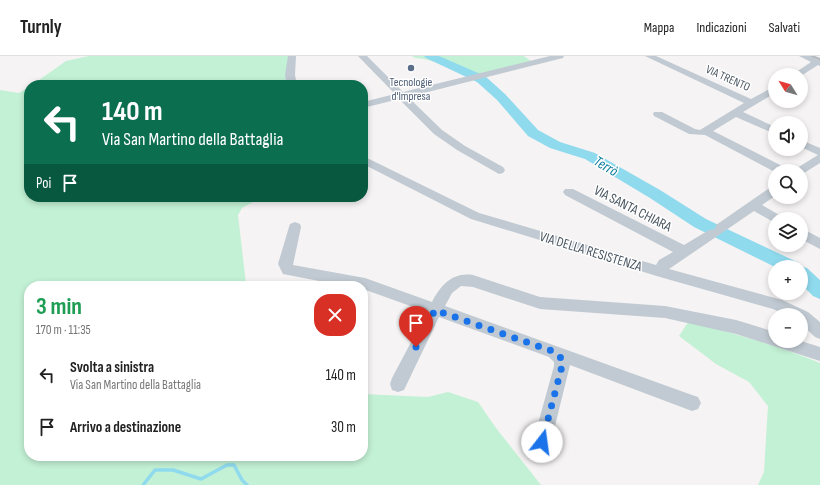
<!DOCTYPE html>
<html lang="it">
<head>
<meta charset="utf-8">
<style>
  :root { --surface:#fff; --page:#f2f2f2; --text:#222; --muted:#767676; --line:#e0e0e0 }
  body { margin:0; font-family:"Sofia Sans Condensed",sans-serif; background:var(--page); color:var(--text); height:100vh; display:flex; flex-direction:column; font-size:15px; white-space:nowrap }
  * { box-sizing:border-box; margin:0 }
  p { font-size:13px; color:var(--muted) }
  .icon { flex:none; width:22px; height:22px; fill:none; stroke:currentColor; stroke-width:2; stroke-linecap:round; stroke-linejoin:round }
  .map { position:relative; flex:1; overflow:hidden }
  .sheet { position:absolute; left:24px; top:225px; width:344px; height:180px; display:flex; flex-direction:column; background:var(--surface); border-radius:16px; box-shadow:0 2px 6px #0003 }
  .sheet>* { flex:none }
  .banner { position:absolute; left:24px; top:24px; width:344px; height:122px; border-radius:16px; box-shadow:0 2px 6px #0003; background:#0b6e4f; color:#fff; overflow:hidden }
  .needle { width:26px; rotate:307deg }
  .controls { position:absolute; left:768px; top:12px; display:grid; gap:8px }
  .controls a { display:grid; place-items:center; width:40px; height:40px; border-radius:50%; background:var(--surface); box-shadow:0 2px 6px #0003; font-size:20px }
  .pin { position:absolute; display:grid; place-items:center; width:34px; height:34px; color:#fff; margin:-41px -17px; border-radius:50% 50% 50% 0; rotate:-45deg; box-shadow:0 0 4px #0007 }
  .pin .icon { rotate:45deg }
  .me { position:absolute; width:44px; margin:-22px; rotate:15deg; stroke-linejoin:round; filter:drop-shadow(0 0 3px #0008) }
  .turn { display:flex; align-items:center; gap:14px; height:84px; padding:0 12px; font-size:18px }
  .turn .icon { width:52px; height:52px; stroke-width:2.5 }
  .turn b { display:block; font-size:28px; line-height:34px }
  .then { display:flex; align-items:center; height:38px; padding:0 12px; background:#0003; gap:8px; font-size:15px }
  .round { display:grid; place-items:center; flex:none; width:42px; height:42px; border-radius:16px; background:var(--page) }
  .headline { display:flex; align-items:center; justify-content:space-between; height:68px; padding:0 12px }
  h1 { font-size:24px; font-weight:700; line-height:30px; color:#1e9e55 }
  ul { padding:0; list-style:none }
  li { display:flex; align-items:center; gap:12px; height:52px; padding:0 12px }
  li div { flex:1 }
  li b { display:block; font-size:15px }
  li em { font-style:normal }
  header { display:flex; align-items:center; gap:24px; box-sizing:border-box; height:56px; padding:0 20px; background:var(--surface); border-bottom:1px solid var(--line) }
  header strong { font-size:19px }
  nav { display:flex; gap:22px; margin-inline-start:auto; font-size:14px }
  .map>svg:first-child { display:block }
</style>
</head>
<body>
<header>
<strong>Turnly</strong>
<nav><a>Mappa</a><a>Indicazioni</a><a>Salvati</a></nav>
</header>
<div class="map">
<svg width="820" height="429" viewBox="0 0 820 429">
  <rect width="100%" height="100%" fill="#f5f3f3"/>
  <path fill="#c3f1d5" d="M 89,0 L 289,0 L 288,29 L 32,29 L 66,5 Z
    M 412,0 L 428,0 L 469,18 C 453,16 440,6 424,3 C 419,2 416,3 412,0 Z
    M 434,0 L 524,0 L 531,5 L 476,19 Z
    M 29,31 L 29,141 L 262,141 L 242,152 L 238,159 L 246,228 L 260,227 L 260,230 L 29,230 L 29,400 L 363,400 L 363,338 L 428,341 L 448,336 L 478,346 L 496,372 L 541,429 L 0,429 L 0,34 L 19,37 Z
    M 689,265 C 733,278 778,289 820,307 L 820,429 L 758,429 L 764,416 L 768,350 L 749,326 L 716,308 L 679,280 Z"/>
  <g fill="none" stroke-linecap="round" stroke-linejoin="round">
    <path stroke="#90daee" stroke-width="3.5" d="M 143,429 L 155,414 L 173,414 L 201,423 L 227,409 L 234,409 L 242,424 L 247,429"/>
    <path fill="#90daee" fill-rule="evenodd" d="M 424,0 L 439,0 L 485,20 L 505,38 L 538,74 L 560,86 L 595,97 L 660,134 L 706,163 L 797,206 L 800,210 L 807,212 L 820,224 L 820,243 L 813,240 L 801,228 L 801,211 L 775,211 L 694,171 L 650,142 L 585,103 L 550,92 L 528,80 L 497,44 L 477,26 L 426,2 Z"/>
    <path fill="#c1cad2" fill-rule="evenodd" d="M 288,0 L 296,0 L 295,19 L 297,29 L 287,29 L 285,19 Z
      M 358,0 L 367,0 L 403,36 L 550,0 L 564,0 L 563,2 L 408,41 L 442,74 L 465,90 L 503,111 L 505,114 L 503,117 L 499,118 L 457,94 L 434,78 L 399,43 L 363,52 L 363,46 L 395,38 Z
      M 645,0 L 656,0 L 751,43 L 775,30 L 775,37 L 743,56 L 775,71 L 775,78 L 736,61 L 713,75 L 786,112 L 788,115 L 775,116 L 705,79 L 689,78 L 654,60 L 653,58 L 654,56 L 662,56 L 695,73 L 700,74 L 744,47 Z
      M 799,0 L 811,0 L 820,4 L 820,10 L 818,9 L 801,20 L 801,19 L 792,19 L 811,6 Z
      M 801,84 L 820,92 L 820,107 L 801,119 L 801,115 L 795,115 L 797,112 L 818,99 L 801,91 Z
      M 363,100 L 479,157 L 656,209 L 659,204 L 673,196 L 565,139 L 563,136 L 565,133 L 573,133 L 684,189 L 709,174 L 715,173 L 716,169 L 771,131 L 775,130 L 775,140 L 762,149 L 781,160 L 783,163 L 775,163 L 775,167 L 754,155 L 669,213 L 782,244 L 808,256 L 820,266 L 820,283 L 815,281 L 801,268 L 801,259 L 786,259 L 773,253 L 660,221 L 471,163 L 363,108 Z
      M 295,166 L 300,168 L 301,171 L 293,209 L 365,222 L 432,246 C 441,229 452,216 473,219 L 540,241 L 665,250 L 736,264 L 775,276 L 775,285 L 801,285 L 820,291 L 820,305 L 736,278 L 665,262 L 540,253 L 473,231 L 461,230 L 452,237 L 445,250 L 692,339 L 698,341 L 701,347 L 698,353 L 692,355 L 570,309 L 551,386 L 548,392 L 542,395 L 536,392 L 533,386 L 554,310 L 554,306 L 549,301 L 439,261 L 404,334 L 398,336 L 392,334 L 390,328 L 392,322 L 427,256 L 363,233 L 363,230 L 345,230 L 283,218 L 278,208 L 289,171 L 290,168 Z
      M 801,172 L 820,182 L 820,193 L 801,183 Z"/>
    <path stroke="#b5b8bd" stroke-width="2" d="M 812,0 L 820,3"/>
  </g>
  <g fill="none" stroke-linecap="round" stroke-linejoin="round">
    <path stroke="#1a73e8" stroke-width="7" stroke-dasharray="0 12.6" d="M 416,291 L 435,254 L 555,296 L 562,303 L 562,310 L 542,386"/>
  </g>
  <circle fill="#5c6f8a" stroke="#fff" stroke-width="1.5" cx="411" cy="12" r="4"/>
  <g text-anchor="middle" stroke-width="3" stroke-linejoin="round" paint-order="stroke">
    <g font-size="12" fill="#4a5661" stroke="#fff">
      <text transform="translate(728 22) rotate(24)" y="4">VIA TRENTO</text>
    </g>
    <g font-size="12" fill="#4e5e75" stroke="#fff">
      <text x="411" y="30">Tecnologie<tspan x="411" dy="14">d'Impresa</tspan></text>
    </g>
    <g font-size="14" fill="#4a5661" stroke="#fff">
      <text transform="translate(633 152) rotate(27)" y="5">VIA SANTA CHIARA</text>
      <text transform="translate(591 195) rotate(17)" y="5">VIA DELLA RESISTENZA</text>
    </g>
    <g font-size="15" font-style="italic" fill="#0c7c9b" stroke="#fff">
      <text transform="translate(606 110) rotate(31)" y="5">Terrò</text>
    </g>
  </g>
</svg>
<div class="controls">
<a><svg class="needle" viewBox="-14 -14 28 28"><path d="M0-13l5 13h-10z" fill="#e53935"/><path d="M0 13l5-13h-10z" fill="#767676"/></svg></a>
<a><svg class="icon" aria-label="sound" viewBox="0 0 24 24"><path d="M4 9h4l5-4v14l-5-4H4zM17 9q2 3 0 6"/></svg></a>
<a><svg class="icon" aria-label="search" viewBox="0 0 24 24"><circle cx="10" cy="10" r="6"/><path d="M15 15l6 6"/></svg></a>
<a><svg class="icon" aria-label="layers" viewBox="0 0 24 24"><path d="M12 4l9 5-9 5-9-5zM3 14l9 5 9-5"/></svg></a>
<a>+</a>
<a>−</a>
</div>
<div class="pin" style="left:416px;top:291px;background:#d93025"><svg class="icon" aria-label="arrive" viewBox="0 0 24 24"><path d="M6 21V4h12l-3 4 3 4H6"/></svg></div>
<svg class="me" style="left:542px;top:386px" viewBox="-20 -20 40 40"><circle r="19" fill="#fff"/><path d="M0-13L10 11 0 6-10 11z" fill="#1a73e8"/></svg>
<div class="banner">
<div class="turn"><svg class="icon" aria-label="left" viewBox="0 0 24 24"><path d="M17 20v-9H6M10 6l-5 5 5 5"/></svg><div><b>140 m</b>Via San Martino della Battaglia</div></div>
<div class="then">Poi<svg class="icon" aria-label="arrive" viewBox="0 0 24 24"><path d="M6 21V4h12l-3 4 3 4H6"/></svg></div>
</div>
<section class="sheet">
<div class="headline"><div><h1>3 min</h1><p>170 m · 11:35</p></div><a class="round" style="background:#d93025;color:#fff"><svg class="icon" aria-label="close" viewBox="0 0 24 24"><path d="M6 6l12 12M18 6L6 18"/></svg></a></div>
<ul>
<li><svg class="icon" aria-label="left" viewBox="0 0 24 24"><path d="M17 20v-9H6M10 6l-5 5 5 5"/></svg><div><b>Svolta a sinistra</b><p>Via San Martino della Battaglia</p></div><em>140 m</em></li>
<li><svg class="icon" aria-label="arrive" viewBox="0 0 24 24"><path d="M6 21V4h12l-3 4 3 4H6"/></svg><div><b>Arrivo a destinazione</b></div><em>30 m</em></li>
</ul>
</section>
</div>
</body>
</html>
